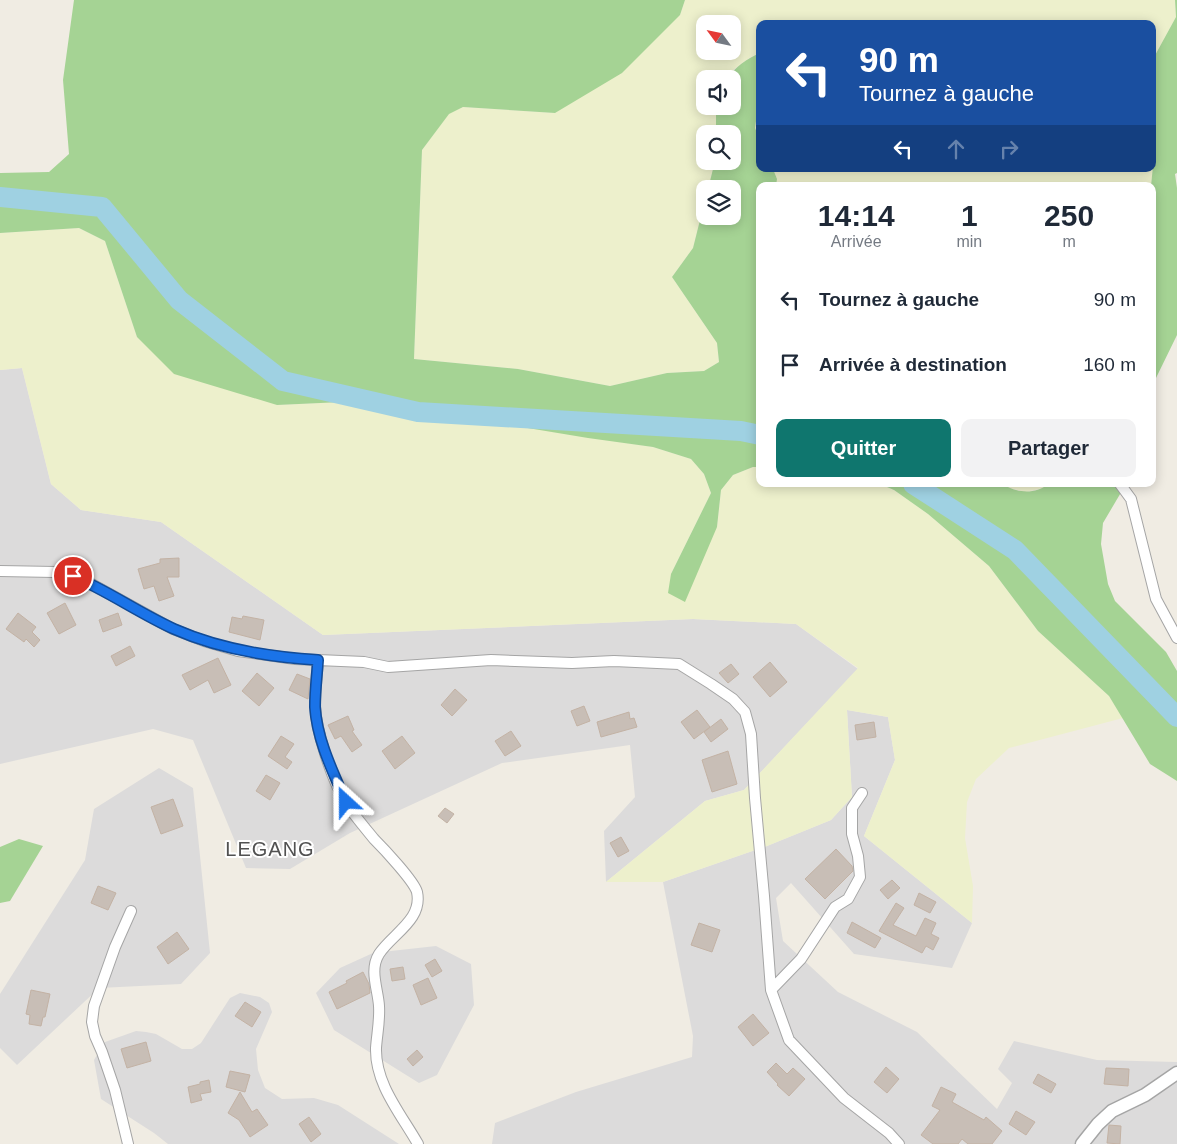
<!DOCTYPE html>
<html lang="fr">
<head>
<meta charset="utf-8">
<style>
  :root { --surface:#fff; --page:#f2f2f3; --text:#1f2937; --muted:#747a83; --accent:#0f766e }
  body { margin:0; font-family:Helvetica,sans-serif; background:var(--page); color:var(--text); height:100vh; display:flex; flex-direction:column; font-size:19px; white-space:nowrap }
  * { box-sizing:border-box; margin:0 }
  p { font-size:16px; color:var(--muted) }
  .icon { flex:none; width:28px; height:28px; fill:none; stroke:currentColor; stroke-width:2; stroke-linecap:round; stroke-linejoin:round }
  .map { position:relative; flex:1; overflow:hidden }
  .sheet { position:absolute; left:756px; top:182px; width:400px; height:305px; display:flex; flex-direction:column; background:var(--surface); border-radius:10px; box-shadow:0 2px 12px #0003 }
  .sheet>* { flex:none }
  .hud { position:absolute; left:756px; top:20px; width:400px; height:152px; border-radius:10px; box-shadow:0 2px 12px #0003; background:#1a4fa0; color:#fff; overflow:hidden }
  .needle { width:32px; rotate:303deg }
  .tools { position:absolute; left:696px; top:15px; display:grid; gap:10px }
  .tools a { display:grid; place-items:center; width:45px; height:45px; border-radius:10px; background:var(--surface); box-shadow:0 2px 12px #0003; font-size:25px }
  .pin { position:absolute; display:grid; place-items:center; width:42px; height:42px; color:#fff; margin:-21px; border:2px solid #fff; border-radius:50%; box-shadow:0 1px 5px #0007 }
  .me { position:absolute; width:55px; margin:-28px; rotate:336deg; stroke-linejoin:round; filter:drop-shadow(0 0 4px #0008) }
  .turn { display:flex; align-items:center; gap:18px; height:105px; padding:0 20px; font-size:22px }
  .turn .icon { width:65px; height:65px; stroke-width:2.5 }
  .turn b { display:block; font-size:35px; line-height:42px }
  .lanes { display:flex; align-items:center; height:48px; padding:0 20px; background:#0003; justify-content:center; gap:25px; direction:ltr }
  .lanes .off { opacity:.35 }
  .eta { display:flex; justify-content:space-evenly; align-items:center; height:85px; text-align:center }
  .eta b { font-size:30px; font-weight:600; line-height:35px }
  .button { display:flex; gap:10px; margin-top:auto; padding:10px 20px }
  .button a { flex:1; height:58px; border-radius:10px; background:var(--accent); color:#fff; font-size:20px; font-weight:600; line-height:58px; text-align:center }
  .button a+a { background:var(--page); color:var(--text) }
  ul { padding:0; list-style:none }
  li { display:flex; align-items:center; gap:15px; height:65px; padding:0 20px }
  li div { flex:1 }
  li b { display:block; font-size:19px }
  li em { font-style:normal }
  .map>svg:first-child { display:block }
</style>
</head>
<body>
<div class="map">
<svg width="1177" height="1144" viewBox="0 0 1177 1144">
  <rect width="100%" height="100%" fill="#f0ece3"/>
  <path fill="#dcdbdb" d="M 22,368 L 51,484 L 81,510 L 161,522 L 323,635 L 693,619 L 796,624 L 858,669 L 744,790 L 705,801 L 606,882 L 604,831 L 635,797 L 630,745 L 502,763 L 350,833 L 290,869 L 246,868 L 193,740 L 153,729 L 0,764 L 0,370 Z
    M 847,710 L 888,717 L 895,760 L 864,836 L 972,923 L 952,968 L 854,954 L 791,883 L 776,898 L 783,941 L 838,992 L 917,1032 L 997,1109 L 1012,1083 L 998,1069 L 1014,1041 L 1097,1060 L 1177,1062 L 1177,1144 L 492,1144 L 495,1123 L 576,1092 L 692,1057 L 693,1036 L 663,882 L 767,846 L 831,820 L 852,797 Z
    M 159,768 L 193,788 L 210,953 L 181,984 L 99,988 L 17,1065 L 0,1048 L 0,994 L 85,860 L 94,809 Z
    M 436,946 L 471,964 L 474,1005 L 437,1075 L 419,1083 L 334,1030 L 316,993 L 340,968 L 373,953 Z
    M 240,993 L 260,997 L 269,1003 L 272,1012 L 256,1049 L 258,1070 L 265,1088 L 282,1099 L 314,1098 L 338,1105 L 399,1144 L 168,1144 L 154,1133 L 101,1099 L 94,1060 L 105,1042 L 136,1031 L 146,1032 L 156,1034 L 182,1049 L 192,1049 L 201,1043 L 230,998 Z"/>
  <path fill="#edf0cc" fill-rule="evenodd" d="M 685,0 L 1175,0 L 1176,17 L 1153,59 L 1152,24 L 760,24 L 760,53 L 749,58 L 733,70 L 728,79 L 705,79 L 705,106 L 716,106 L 716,134 L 705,134 L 705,161 L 715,161 L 708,189 L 705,189 L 705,200 L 693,248 L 672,277 L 717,343 L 719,362 L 704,371 L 667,373 L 610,386 L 518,369 L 414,359 L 422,150 L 449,113 L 463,107 L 555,113 L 680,15 ZM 705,24 L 732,24 L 732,51 L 705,51 Z
    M 760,93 L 760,140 L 755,128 Z
    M 1153,143 L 1155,146 L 1151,186 L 776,186 L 777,179 L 773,169 L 1152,169 Z
    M 79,228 L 105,241 L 137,337 L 277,405 L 364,401 L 653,447 L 691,459 L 704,474 L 711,493 L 671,574 L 717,527 L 721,490 L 733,475 L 753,467 L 760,467 L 760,484 L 880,484 L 894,490 L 928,514 L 989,566 L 1038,631 L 1109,696 L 1123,718 L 1009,748 L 976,779 L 967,802 L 965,838 L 973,886 L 972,923 L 864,836 L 895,760 L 888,717 L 847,710 L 852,797 L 831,820 L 767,846 L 663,882 L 606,882 L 705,801 L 744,790 L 858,668 L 796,624 L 693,619 L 323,635 L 161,522 L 81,510 L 51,484 L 22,368 L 0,370 L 0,233 Z
    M 1003,484 L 1048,484 L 1043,488 L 1026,492 L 1009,488 Z"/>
  <path fill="#a5d394" d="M 74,0 L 685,0 L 680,15 L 622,73 L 555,113 L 463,107 L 449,114 L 422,150 L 414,359 L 518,369 L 610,386 L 667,373 L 704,371 L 719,362 L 717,343 L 672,277 L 693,248 L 705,200 L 705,216 L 732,216 L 732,189 L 708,189 L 715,161 L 732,161 L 732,134 L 716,134 L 716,106 L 732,106 L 732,79 L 728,79 C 735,66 747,59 760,53 L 760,93 L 755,128 L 760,140 L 760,169 L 773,169 L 777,179 L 776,186 L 760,186 L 760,467 L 753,467 L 733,475 L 721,490 L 717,527 L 685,602 L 668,593 L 671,574 L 711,493 L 704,474 L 691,459 L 653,447 L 588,438 L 364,401 L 277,405 L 174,374 L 137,337 L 105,241 L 79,228 L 0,233 L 0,173 L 49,172 L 69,154 L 63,80 Z
    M 1175,0 L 1177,0 L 1177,173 L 1175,174 L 1177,188 L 1177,335 L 1156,378 L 1153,413 L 1152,186 L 1151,186 L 1155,146 L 1152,143 L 1153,59 L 1176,17 Z
    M 880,484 L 1003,484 C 1016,493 1035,495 1048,484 L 1126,484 L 1103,523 L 1101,544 L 1108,584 L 1115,601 L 1166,652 L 1177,671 L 1177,781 L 1150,764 L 1109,696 L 1038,631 L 989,566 L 928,514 L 894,490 Z
    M 19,839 L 43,846 L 10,901 L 0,903 L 0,847 Z"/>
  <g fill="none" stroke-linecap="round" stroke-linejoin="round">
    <path stroke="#9fd1e2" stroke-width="20" d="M 0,197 L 102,207 L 179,300 L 283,381 L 418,412 L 741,431 L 760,435
      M 913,484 L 1015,550 L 1177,717"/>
  </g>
  <path fill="#c8beb6" stroke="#c3b2a4" d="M 179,558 L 179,577 L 167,577 L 174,596 L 159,601 L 154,586 L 144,589 L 138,569 L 160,563 L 160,559 Z
    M 65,603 L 76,625 L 59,634 L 47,613 Z
    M 18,613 L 36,627 L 32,632 L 40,640 L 34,647 L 26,639 L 24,642 L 6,629 Z
    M 118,613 L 122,625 L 103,632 L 99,620 Z
    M 243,616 L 264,620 L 260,640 L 229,632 L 232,617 L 242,619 Z
    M 130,646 L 135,656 L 116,666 L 111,656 Z
    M 218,658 L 231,685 L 214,693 L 208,680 L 190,690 L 182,675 Z
    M 770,662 L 787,682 L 770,697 L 753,677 Z
    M 731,664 L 739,674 L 728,683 L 719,673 Z
    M 257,673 L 274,688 L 259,706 L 242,691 Z
    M 297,674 L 310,679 L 308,699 L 289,690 Z
    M 455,689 L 467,700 L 452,716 L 441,705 Z
    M 584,706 L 590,721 L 577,726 L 571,711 Z
    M 697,710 L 710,727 L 694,739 L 681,722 Z
    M 629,712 L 630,719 L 634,718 L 637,727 L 601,737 L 597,722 Z
    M 348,716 L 354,730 L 352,731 L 362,745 L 352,752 L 341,736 L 335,739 L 328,725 Z
    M 721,719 L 728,729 L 711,742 L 704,732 Z
    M 874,722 L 876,737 L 857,740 L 855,725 Z
    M 511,731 L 521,746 L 505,756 L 495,741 Z
    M 281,736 L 294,744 L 285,757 L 292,762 L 287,769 L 268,756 Z
    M 402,736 L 415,753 L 395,769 L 382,751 Z
    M 728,751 L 737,784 L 712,792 L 702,760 Z
    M 266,775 L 280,783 L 270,800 L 256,791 Z
    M 173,799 L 183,826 L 161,834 L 151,807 Z
    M 445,808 L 454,814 L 447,823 L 438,816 Z
    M 621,837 L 629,851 L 618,857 L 610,843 Z
    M 836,849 L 852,866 L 853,871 L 825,899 L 805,879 Z
    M 892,880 L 900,888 L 888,899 L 880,890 Z
    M 98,886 L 116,893 L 108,910 L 91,903 Z
    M 919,893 L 936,902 L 930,913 L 914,905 Z
    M 896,903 L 904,908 L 893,925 L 916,936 L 925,918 L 936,923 L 931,934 L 939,938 L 933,950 L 926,946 L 922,953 L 879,931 Z
    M 852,922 L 881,938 L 875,948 L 847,933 Z
    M 699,923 L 720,930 L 712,952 L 691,945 Z
    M 177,932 L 189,949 L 168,964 L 157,947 Z
    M 435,959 L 442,971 L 432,977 L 425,965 Z
    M 403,967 L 405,979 L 392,981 L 390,969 Z
    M 363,972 L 369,984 L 370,993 L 337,1009 L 329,992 L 347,983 L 346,981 Z
    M 428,978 L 437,998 L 421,1005 L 413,985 Z
    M 31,990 L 50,994 L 45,1017 L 43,1017 L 41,1026 L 29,1024 L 30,1015 L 26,1014 Z
    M 245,1002 L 261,1012 L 252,1027 L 235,1016 Z
    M 753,1014 L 769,1033 L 753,1046 L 738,1027 Z
    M 146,1042 L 151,1061 L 127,1068 L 121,1049 Z
    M 417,1050 L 423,1057 L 413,1066 L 407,1059 Z
    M 776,1063 L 787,1074 L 793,1068 L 805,1079 L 789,1096 L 777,1085 L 778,1084 L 767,1072 Z
    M 886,1067 L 899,1079 L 887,1093 L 874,1082 Z
    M 1106,1068 L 1129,1069 L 1128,1086 L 1104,1084 Z
    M 230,1071 L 250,1075 L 245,1092 L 226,1087 Z
    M 1038,1074 L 1056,1084 L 1051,1093 L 1033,1083 Z
    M 209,1080 L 211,1092 L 200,1094 L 202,1100 L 191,1103 L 188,1087 L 200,1084 L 200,1082 Z
    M 941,1087 L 956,1094 L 952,1102 L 984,1120 L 986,1117 L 1002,1131 L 992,1144 L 968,1144 L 962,1139 L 958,1144 L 933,1144 L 921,1135 L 940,1110 L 932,1106 Z
    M 240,1092 L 252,1112 L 257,1109 L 268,1125 L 250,1137 L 239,1120 L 228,1113 Z
    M 1016,1111 L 1035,1122 L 1026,1135 L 1009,1124 Z
    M 309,1117 L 321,1134 L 311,1142 L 299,1124 Z
    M 1109,1125 L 1121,1126 L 1120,1144 L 1107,1143 Z"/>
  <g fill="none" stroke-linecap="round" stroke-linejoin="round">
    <defs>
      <path id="minor" d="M 1120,484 L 1131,499 L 1156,599 L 1177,638
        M 0,571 L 55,572 L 73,576 L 88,582 L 173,629 L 204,641 L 238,651 L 295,659 L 364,662 L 388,667 L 491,660 L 572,663 L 614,661 L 679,664 L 711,684 L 733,699 L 745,712 L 751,734 L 755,798 L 764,896 L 771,990 L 789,1040 L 844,1098 L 889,1133 L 899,1144
        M 318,660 C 317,675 315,690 315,705 C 316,732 332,780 346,803 C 354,815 365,828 374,839 C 383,848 414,881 417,892 C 423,920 392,934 379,954 C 369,970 378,989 379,1006 C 380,1020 377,1034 376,1048 C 375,1084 401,1114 418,1144
        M 771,990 L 801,959 L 835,907 L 848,899 L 860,877 L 858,856 L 852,834 L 852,808 L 862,793
        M 128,1144 L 115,1090 L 102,1052 L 95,1036 L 92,1022 L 94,1006 L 115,947 L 131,911"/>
      <path id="tertiary" d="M 1082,1144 L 1098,1124 L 1112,1111 L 1145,1095 L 1177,1073"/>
    </defs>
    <use href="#minor" stroke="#a5a5a5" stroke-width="12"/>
    <use href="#tertiary" stroke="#a5a5a5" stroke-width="15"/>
    <use href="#minor" stroke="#fff" stroke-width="10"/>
    <use href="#tertiary" stroke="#fff" stroke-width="12"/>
  </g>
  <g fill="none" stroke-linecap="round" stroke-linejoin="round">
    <defs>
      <path id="route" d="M 73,576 C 108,591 139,613 174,629 C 219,649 268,657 318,660 C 317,675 315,691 315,707 C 317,740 333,772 346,802"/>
    </defs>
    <use href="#route" stroke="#114b97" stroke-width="12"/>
    <use href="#route" stroke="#1a73e8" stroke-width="9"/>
  </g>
  <g text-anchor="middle" stroke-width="4" stroke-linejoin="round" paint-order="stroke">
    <g font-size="20" letter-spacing="1" fill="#515151" stroke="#fff">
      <text x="270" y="856">LEGANG</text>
    </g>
  </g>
</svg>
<div class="tools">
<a><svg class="needle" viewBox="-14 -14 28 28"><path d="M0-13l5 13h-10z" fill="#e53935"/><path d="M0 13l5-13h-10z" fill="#747a83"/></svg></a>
<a><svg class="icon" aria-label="sound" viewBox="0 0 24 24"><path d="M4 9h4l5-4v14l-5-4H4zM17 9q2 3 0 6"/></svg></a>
<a><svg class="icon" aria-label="search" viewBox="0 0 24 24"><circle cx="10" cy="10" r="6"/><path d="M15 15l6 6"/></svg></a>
<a><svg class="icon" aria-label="layers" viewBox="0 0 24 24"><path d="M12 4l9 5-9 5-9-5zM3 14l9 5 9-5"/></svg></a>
</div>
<div class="pin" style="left:73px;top:576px;background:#d93025"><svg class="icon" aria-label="arrive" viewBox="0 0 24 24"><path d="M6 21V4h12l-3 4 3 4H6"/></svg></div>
<svg class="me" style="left:346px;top:802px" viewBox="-20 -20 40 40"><path d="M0-17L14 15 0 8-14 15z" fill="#1a73e8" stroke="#fff" stroke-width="4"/></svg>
<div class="hud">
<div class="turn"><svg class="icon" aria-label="left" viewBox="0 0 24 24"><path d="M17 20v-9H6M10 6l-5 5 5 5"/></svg><div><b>90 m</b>Tournez à gauche</div></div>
<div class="lanes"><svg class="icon" aria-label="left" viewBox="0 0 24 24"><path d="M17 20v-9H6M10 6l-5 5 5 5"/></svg><svg class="icon off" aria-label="ahead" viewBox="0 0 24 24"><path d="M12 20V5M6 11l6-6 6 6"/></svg><svg class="icon off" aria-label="right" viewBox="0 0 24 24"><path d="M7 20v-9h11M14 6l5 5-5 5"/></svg></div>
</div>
<section class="sheet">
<div class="eta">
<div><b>14:14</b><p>Arrivée</p></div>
<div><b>1</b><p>min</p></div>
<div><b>250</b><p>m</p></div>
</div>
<ul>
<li><svg class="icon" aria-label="left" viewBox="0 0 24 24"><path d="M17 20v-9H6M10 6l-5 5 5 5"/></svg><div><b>Tournez à gauche</b></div><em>90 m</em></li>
<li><svg class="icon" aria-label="arrive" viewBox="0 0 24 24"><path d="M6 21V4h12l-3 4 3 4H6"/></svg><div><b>Arrivée à destination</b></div><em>160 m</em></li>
</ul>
<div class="button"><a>Quitter</a><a>Partager</a></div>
</section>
</div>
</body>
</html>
